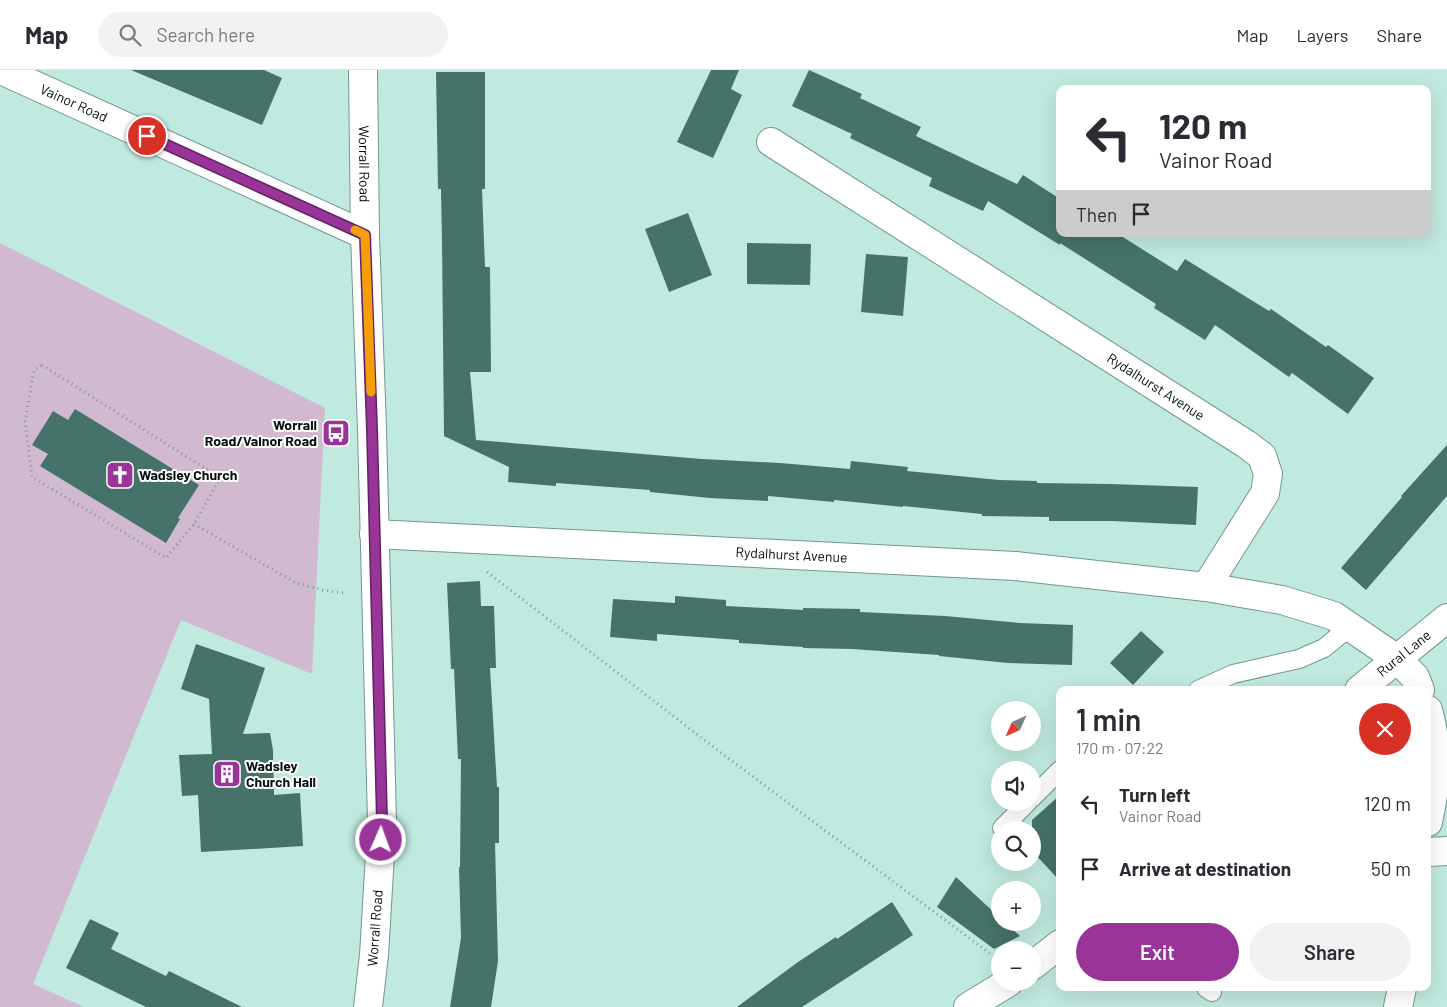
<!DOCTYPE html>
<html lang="en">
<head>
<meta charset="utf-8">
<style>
  :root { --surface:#fff; --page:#f2f2f3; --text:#2b2b33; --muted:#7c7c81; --line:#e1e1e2; --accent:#993498 }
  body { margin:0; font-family:Barlow,sans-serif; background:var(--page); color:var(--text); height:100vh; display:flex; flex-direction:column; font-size:19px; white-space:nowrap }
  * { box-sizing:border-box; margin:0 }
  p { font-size:16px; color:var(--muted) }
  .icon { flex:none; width:28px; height:28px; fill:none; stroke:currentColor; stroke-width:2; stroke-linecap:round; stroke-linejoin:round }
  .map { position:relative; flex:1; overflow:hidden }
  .panel { position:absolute; left:1056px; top:616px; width:375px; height:305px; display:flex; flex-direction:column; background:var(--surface); border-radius:10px; box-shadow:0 5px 20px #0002 }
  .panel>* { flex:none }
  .banner { position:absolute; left:1056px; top:15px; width:375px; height:152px; border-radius:10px; box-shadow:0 5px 20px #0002; background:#fff; color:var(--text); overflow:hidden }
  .needle { width:32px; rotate:225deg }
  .controls { position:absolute; left:991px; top:631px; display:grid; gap:10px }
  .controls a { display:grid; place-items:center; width:50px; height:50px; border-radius:50%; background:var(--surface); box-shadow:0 5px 20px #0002; font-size:25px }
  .pin { position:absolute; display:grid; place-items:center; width:42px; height:42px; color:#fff; margin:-21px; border:2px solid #fff; border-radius:50%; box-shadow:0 1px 5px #0007 }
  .me { position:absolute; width:55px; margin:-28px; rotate:2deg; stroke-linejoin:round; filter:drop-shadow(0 0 4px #0008) }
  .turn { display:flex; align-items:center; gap:18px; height:105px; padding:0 20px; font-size:22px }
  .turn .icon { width:65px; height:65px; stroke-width:2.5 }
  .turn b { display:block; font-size:35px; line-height:42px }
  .then { display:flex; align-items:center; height:48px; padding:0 20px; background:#0003; gap:10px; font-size:19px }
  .round { display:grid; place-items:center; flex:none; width:52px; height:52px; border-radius:26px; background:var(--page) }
  .overview { display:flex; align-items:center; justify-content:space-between; height:85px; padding:0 20px }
  h1 { font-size:30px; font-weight:600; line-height:38px }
  .button { display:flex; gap:10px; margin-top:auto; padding:10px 20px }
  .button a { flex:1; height:58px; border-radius:30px; background:var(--accent); color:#fff; font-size:20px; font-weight:600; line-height:58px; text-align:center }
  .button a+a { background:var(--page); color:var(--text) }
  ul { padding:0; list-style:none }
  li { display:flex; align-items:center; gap:15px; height:65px; padding:0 20px }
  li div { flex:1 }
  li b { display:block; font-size:19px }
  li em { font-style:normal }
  header { display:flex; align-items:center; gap:30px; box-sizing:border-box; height:70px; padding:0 25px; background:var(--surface); border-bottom:1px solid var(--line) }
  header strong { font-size:24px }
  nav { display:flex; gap:28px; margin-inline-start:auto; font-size:18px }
  .search { width:350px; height:45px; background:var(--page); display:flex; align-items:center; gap:12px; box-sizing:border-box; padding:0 18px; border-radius:28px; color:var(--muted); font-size:19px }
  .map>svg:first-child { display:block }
</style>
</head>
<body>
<header>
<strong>Map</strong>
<div class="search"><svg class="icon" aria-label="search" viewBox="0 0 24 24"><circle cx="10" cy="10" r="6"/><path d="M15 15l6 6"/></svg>Search here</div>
<nav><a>Map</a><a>Layers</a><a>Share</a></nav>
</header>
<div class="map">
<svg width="1447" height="937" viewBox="0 0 1447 937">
  <rect width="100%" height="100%" fill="#c0e9df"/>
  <path fill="#d1b9d0" d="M 0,173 L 325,338 L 312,604 L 181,550 L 33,914 L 84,937 L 0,937 Z"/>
  <path fill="#45736a" d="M 131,0 L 264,0 L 282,8 L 262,55 Z
    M 711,0 L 739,0 L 731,19 L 742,25 L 713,88 L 677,72 Z
    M 809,0 L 862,24 L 860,28 L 921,57 L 916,66 L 1017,114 L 1023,105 L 1060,129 L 1060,164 L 1118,164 L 1177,201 L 1185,189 L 1269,241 L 1271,239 L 1326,277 L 1328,275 L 1374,308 L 1348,344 L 1292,303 L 1289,307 L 1215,255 L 1205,270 L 1154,238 L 1156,234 L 1060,173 L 1060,175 L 988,131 L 983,141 L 929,116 L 932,108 L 850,68 L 852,64 L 792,36 Z
    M 436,2 L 485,2 L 485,119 L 482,119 L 485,197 L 490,197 L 491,302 L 470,302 L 476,370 L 702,389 L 780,393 L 850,399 L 851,391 L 908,397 L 907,401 L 999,410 L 1037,411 L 1037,413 L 1111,414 L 1198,417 L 1196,455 L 1112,451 L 1049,451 L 1049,447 L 982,446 L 982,444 L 903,436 L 903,437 L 834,430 L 834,432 L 768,426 L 768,431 L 710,428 L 650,422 L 650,420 L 556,413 L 556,416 L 508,412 L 509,397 L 444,366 L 442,172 L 441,119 L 438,119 Z
    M 688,143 L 712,205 L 669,222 L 645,159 Z
    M 747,173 L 811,174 L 810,215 L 747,214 Z
    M 866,184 L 908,187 L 903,246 L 861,242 Z
    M 75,339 L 199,415 L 178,448 L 180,449 L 166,473 L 40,396 L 48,384 L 32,375 L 53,341 L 68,350 Z
    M 1447,375 L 1447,426 L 1366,520 L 1341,498 L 1402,427 L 1401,426 Z
    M 480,511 L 481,536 L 494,536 L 496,598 L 490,598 L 497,717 L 499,717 L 499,773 L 495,773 L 498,891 L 491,937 L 450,937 L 461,868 L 459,797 L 460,797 L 461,689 L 458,689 L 454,599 L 451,599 L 447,513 Z
    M 675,526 L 726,530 L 726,536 L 803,540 L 803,538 L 860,539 L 860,542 L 945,546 L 1020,553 L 1073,555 L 1072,595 L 1008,593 L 939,586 L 939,585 L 852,579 L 803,578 L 803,577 L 739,573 L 739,570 L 657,564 L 657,571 L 610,567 L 613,529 L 675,533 Z
    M 1141,561 L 1164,582 L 1133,615 L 1110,593 Z
    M 196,574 L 265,598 L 243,664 L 270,663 L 273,680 L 274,725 L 300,723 L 303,776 L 201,782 L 198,725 L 182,726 L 179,685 L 212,684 L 209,629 L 181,619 Z
    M 1060,725 L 1060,811 L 1032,781 L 1032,750 Z
    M 956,807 L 1000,848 L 1000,852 L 1005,852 L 1020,866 L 994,879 L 937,837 Z
    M 892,832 L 913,865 L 802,937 L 737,937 L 798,892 L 836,867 L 837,869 Z
    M 90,849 L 119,863 L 111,879 L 166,906 L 169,901 L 242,937 L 146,937 L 66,898 Z"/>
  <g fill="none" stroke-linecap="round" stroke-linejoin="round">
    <defs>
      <path id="lane" d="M 1198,620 L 1233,604 L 1299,589 L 1324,578 L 1351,556
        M 1032,728 L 1060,700
        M 1002,758 L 1028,732
        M 1206,918 L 1212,922"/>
      <g id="street">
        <path id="s1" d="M 1,0 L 365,165"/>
        <path id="s2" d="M 771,72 L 1246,374 L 1262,386 L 1268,404 L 1265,423 L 1206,517"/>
        <path id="s3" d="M 374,464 L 1015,496 L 1206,517 L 1282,530 L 1334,546 L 1397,589 L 1415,607 L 1420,620"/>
        <path id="s4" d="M 1359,620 L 1447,548"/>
        <path d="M 1428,640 C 1439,680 1437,711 1428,752"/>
        <path d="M 1428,782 L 1447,781"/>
        <path d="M 1032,896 L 1060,874"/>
        <path d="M 968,937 L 1009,912"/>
        <path d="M 1398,937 L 1402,918"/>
      </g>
      <g id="secondary">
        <path id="s5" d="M 363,0 L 365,165 L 372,359 L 382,751 L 374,885 L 368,937"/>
      </g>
    </defs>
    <use href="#lane" stroke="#729890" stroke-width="20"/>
    <use href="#street" stroke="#729890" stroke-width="30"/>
    <use href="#secondary" stroke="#729890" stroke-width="30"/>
    <path stroke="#7b9992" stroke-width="3" stroke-dasharray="1 4" stroke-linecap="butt" d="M 42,295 L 220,408 L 194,454 L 166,488 L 32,407 L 25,352 L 34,300 Z
      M 194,454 L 296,513 L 323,520 L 344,523
      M 487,502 L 720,682 L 992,885"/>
    <use href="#lane" stroke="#fff" stroke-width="18"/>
    <use href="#street" stroke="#fff" stroke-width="28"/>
    <use href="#secondary" stroke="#fff" stroke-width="28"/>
  </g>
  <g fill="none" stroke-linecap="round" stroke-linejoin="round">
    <defs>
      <path id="route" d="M 147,66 L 365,165 L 372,359 L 382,751 L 381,770"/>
    </defs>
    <use href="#route" stroke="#632263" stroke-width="12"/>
    <use href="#route" stroke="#993498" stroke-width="9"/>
    <path stroke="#f59e0b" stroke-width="9" d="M 355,160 L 365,165 L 371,322"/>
  </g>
  <defs>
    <symbol id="bus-square" viewBox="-11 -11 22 22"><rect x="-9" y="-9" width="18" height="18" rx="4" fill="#993498" stroke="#fff"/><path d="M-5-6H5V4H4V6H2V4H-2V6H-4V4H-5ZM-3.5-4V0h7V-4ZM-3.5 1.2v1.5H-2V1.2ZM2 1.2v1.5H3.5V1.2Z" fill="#fff"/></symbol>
    <symbol id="church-square" viewBox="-11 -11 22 22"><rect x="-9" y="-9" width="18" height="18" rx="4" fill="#993498" stroke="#fff"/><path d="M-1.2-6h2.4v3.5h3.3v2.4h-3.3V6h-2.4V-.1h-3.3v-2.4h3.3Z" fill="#fff"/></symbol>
    <symbol id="building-square" viewBox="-11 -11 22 22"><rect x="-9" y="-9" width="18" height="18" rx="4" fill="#993498" stroke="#fff"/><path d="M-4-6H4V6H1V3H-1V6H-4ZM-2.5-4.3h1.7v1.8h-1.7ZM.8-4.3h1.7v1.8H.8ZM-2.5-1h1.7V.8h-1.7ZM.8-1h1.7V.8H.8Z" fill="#fff"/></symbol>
  </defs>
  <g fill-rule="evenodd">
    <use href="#bus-square" x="320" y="347" width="32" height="32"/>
    <use href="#church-square" x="104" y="389" width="32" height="32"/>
    <use href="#building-square" x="211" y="688" width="32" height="32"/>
  </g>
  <g text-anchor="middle" stroke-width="4" stroke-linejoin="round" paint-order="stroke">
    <g font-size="14" fill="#020f0c" stroke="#fff">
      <text dy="5" stroke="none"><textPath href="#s1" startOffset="80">Vainor Road</textPath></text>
      <text dy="5" stroke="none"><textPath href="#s5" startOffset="94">Worrall Road</textPath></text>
      <text dy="5" stroke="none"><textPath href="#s2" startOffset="456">Rydalhurst Avenue</textPath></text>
      <text dy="5" stroke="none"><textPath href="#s3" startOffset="418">Rydalhurst Avenue</textPath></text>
      <text dy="5" stroke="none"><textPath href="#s4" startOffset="58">Rural Lane</textPath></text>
      <text transform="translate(375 858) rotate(-86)" y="5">Worrall Road</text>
    </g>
    <g font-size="14" font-weight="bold" fill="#020f0c" stroke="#fff" text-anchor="start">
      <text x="317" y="360" text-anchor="end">Worrall<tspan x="317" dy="16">Road/Vainor Road</tspan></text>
      <text x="139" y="410">Wadsley Church</text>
      <text x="246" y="701">Wadsley<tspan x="246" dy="16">Church Hall</tspan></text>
    </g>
  </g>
</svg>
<div class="controls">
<a><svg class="needle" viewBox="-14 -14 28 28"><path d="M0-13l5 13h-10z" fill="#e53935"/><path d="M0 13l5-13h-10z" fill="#7c7c81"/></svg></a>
<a><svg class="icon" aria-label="sound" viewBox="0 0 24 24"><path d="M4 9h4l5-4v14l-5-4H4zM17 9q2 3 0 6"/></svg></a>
<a><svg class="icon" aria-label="search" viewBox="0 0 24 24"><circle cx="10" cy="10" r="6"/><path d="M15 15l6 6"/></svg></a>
<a>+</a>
<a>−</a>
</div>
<div class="pin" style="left:147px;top:66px;background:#d93025"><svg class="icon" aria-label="arrive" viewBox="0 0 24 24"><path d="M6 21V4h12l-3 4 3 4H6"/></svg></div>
<svg class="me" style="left:381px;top:770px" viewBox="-20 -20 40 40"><circle r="17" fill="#993498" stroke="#fff" stroke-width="3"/><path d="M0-11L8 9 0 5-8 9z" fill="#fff"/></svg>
<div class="banner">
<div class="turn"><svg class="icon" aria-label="left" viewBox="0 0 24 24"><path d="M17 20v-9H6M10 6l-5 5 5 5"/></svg><div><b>120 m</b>Vainor Road</div></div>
<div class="then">Then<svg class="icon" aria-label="arrive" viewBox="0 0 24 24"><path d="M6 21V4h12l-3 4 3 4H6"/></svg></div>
</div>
<section class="panel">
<div class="overview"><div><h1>1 min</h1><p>170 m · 07:22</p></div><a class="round" style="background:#d93025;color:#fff"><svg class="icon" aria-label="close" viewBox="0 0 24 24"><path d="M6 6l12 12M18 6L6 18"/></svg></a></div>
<ul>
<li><svg class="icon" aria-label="left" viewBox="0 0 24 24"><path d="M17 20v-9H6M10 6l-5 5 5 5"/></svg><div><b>Turn left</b><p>Vainor Road</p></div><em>120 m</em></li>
<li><svg class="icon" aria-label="arrive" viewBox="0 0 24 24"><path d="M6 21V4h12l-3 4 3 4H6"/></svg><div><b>Arrive at destination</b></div><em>50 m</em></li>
</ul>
<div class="button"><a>Exit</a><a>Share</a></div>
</section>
</div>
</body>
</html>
